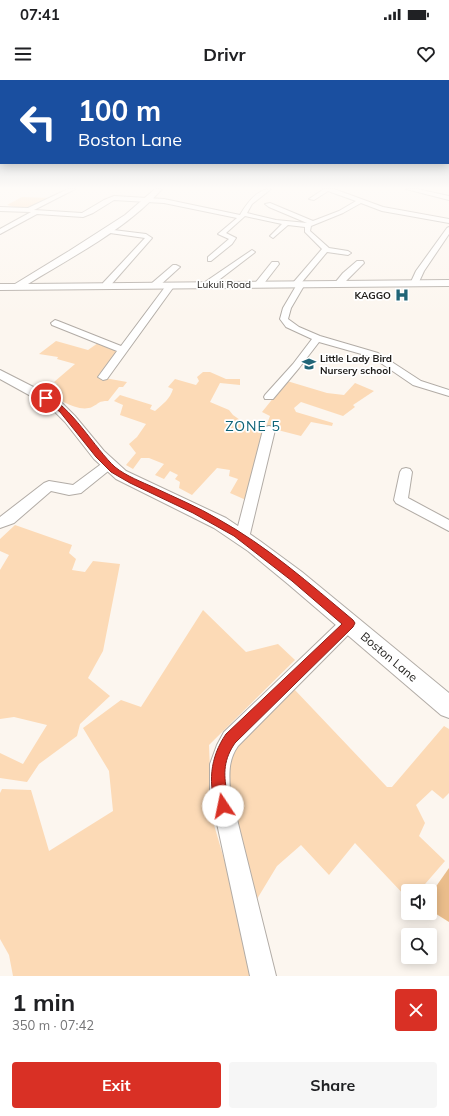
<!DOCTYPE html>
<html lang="en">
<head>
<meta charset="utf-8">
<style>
  :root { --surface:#fff; --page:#f6f6f6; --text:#202124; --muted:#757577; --accent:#d93025 }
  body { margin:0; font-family:Mulish,sans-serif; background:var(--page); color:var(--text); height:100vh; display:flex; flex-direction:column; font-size:15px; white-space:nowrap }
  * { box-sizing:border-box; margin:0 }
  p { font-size:13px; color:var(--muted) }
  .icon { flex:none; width:22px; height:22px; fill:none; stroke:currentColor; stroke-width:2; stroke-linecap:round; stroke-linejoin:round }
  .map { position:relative; height:896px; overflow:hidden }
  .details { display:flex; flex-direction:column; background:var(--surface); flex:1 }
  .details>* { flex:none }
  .top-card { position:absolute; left:0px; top:0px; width:449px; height:84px; box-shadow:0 2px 10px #0003; background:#1a4fa0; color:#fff; overflow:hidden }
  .fabs { position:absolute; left:401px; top:804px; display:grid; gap:8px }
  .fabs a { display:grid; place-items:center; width:36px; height:36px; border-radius:4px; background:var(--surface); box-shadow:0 2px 10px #0003; font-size:20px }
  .pin { position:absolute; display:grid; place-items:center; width:34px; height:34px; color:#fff; margin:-17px; border:2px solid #fff; border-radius:50%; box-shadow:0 1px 4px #0007 }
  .me { position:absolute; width:44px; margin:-22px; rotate:349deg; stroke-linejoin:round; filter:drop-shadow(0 0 3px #0008) }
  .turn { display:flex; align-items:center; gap:14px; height:84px; padding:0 12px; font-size:18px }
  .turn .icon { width:52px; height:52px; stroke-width:2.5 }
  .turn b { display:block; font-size:28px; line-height:34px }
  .round { display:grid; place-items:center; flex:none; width:42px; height:42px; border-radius:4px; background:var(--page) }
  .headline { display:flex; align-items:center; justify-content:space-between; height:68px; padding:0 12px }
  h1 { font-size:24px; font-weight:700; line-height:30px }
  .primary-button { display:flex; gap:8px; margin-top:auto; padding:8px 12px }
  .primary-button a { flex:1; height:46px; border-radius:4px; background:var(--accent); color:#fff; font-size:16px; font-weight:700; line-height:46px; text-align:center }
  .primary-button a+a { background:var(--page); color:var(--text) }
  .status { display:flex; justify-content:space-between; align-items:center; height:28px; padding:0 20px; background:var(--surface); direction:ltr }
  .status svg { height:11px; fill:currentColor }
  header { display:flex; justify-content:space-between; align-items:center; height:52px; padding:0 12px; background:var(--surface); font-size:18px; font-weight:700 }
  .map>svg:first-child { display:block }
</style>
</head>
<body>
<div class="status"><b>07:41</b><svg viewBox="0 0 49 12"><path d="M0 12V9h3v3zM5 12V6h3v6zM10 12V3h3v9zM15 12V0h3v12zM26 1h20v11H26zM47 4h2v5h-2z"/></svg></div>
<header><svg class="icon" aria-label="menu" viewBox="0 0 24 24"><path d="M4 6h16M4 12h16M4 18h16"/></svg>Drivr<svg class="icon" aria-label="heart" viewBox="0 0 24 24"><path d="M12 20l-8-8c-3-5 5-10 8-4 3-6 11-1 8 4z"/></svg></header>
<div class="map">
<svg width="449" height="896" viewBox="0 0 449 896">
  <rect width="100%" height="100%" fill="#fcf6ef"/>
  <path fill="#fcdab6" d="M 22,117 L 53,118 L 27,130 L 7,125 Z
    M 56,261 L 88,270 L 98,263 L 120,272 L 99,296 L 99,297 L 127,302 L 123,307 L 119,307 L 108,321 C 98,321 100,323 92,327 C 78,333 57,318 45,312 L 57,304 L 54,302 L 75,284 L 57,279 L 58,277 L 39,274 Z
    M 203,292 L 210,292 L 226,299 L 240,299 L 240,305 L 220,303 L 210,322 L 229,330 L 233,335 L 250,347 L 263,353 L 246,420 L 230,413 L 238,399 L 229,396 L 230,390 L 217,388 L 192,415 L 179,408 L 180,402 L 175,399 L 178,395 L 170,391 L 164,399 L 155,395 L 164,384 L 149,378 L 141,378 L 133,389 L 126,385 L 136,373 L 129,364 L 137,357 L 146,344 L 120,335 L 123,325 L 114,321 L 120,315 L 152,325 L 150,329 L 155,331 C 163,324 170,319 173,309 L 168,307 L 175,299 L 196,305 L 199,301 L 197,297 Z
    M 287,301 L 327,313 L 344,315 L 355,303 L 374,311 L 353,325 L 355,327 L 343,336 L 301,322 L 294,328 L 296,332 L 333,343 L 332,346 L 311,342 L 301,356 L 266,347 L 270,336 L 262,332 Z
    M 15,445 L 72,465 L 69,473 L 76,479 L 72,490 L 85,492 L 93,481 L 120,484 L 103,571 L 88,598 L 110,616 L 80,644 L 77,656 L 39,684 L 27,702 L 0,698 L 0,673 L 23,684 L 47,645 L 14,637 L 0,639 L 0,490 L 9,475 L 0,471 L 0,459 Z
    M 203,530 L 246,572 L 278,564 L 295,580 L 209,665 L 212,738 L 238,827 L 254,896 L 13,896 L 9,875 L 0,859 L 0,713 L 2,709 L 31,710 L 49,771 L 113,731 L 109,691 L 83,648 L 121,620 L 141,627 Z
    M 294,609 L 387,707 L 392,707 L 444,646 L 449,649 L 449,713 L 443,719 L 432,710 L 416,725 L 425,743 L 419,756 L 445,781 L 419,811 L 408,811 L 408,819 L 355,763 L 329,795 L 301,765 L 277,786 L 254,824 L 223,703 L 231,671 Z"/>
  <path fill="#eabd8b" d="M 449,788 L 449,842 L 433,832 L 430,815 Z"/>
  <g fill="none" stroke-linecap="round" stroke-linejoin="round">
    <defs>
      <path id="minor" d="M 68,109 L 75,109 L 34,130 L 82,133 L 104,120 L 114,116 L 164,119 L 240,135 C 247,123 257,109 271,109 L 252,124 L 247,133 L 276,140 L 307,143 L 269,127 L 265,124 L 270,123 L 313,141 L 339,131 L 356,121 L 328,111 L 314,120 L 309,119 L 324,109 L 334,109 L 383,127 L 449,139 L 449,143 L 382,131 L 361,123 L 343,133 L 311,146 L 310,151 L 329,168 L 348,171 L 351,173 L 348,175 L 327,172 L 302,202 L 305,204 L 291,228 L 288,239 L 299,247 L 320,256 L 378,273 L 421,301 L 449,310 L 449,316 L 413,305 L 372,277 L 319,262 L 299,288 L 273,319 L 265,319 L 264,317 L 265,315 L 293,284 L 312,259 L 286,247 L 280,239 L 283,228 L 296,206 L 292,204 L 322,169 L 305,152 L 305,147 L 288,145 L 273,158 L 270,156 L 282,144 L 245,136 L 226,153 L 236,158 L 232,164 L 211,181 L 208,181 L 208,177 L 229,159 L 218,154 L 237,138 L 164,123 L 114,120 L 93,133 L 83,137 L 37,134 L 0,154 L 0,149 L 31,132 L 0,131 L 0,127 L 28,128 Z
        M 406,109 L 417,109 L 449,116 L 449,120 Z
        M 449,147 L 449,154 L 424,191 L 418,204 L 417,206 L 411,206 L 410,204 L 416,191 L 447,148 Z
        M 105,149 L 146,154 L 152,158 L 109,207 L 103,207 L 103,203 L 145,158 L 103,152 L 102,151 Z
        M 252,170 L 255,172 L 254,173 L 211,206 L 205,206 L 205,202 Z
        M 357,181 L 363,181 L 364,183 L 341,206 L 335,206 L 334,204 L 343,193 Z
        M 272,182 L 278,182 L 279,184 L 262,206 L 256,206 L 256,202 Z
        M 173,185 L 176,185 L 180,187 L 158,207 L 152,207 L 152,203 Z
        M 168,203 L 174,203 L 175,205 L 107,299 L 103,300 L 98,297 L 117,271 L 52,245 L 51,243 L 55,240 L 58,241 L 121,266 Z
        M 269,346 L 273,347 L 275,350 L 249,458 L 247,462 L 242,464 L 237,462 L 235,458 L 263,350 L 265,347 Z
        M 108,381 L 112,382 L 114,385 L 112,388 L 81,413 L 69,415 L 51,411 L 14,443 L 0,448 L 0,437 L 44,403 L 49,401 L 73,405 L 104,382 Z
        M 406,388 L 410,389 L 412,392 L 408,418 L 449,440 L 449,451 L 396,423 L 394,420 L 400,392 L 402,389 Z
        M 349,536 L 355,538 L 357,543 L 355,548 L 238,666 C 228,680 229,694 230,711 L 276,896 L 250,896 L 210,711 L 210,684 L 217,665 L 224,652 L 343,538 Z"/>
      <path id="tertiary" d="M 155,109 L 162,109 C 127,149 73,176 28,204 L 449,200 L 449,206 L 0,210 L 0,204 L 15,204 L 69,171 L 125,135 Z
        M 0,290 L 59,320 L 75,336 L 104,371 L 126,391 L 226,438 L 260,461 L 302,492 L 449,613 L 449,638 L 441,635 L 288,504 L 248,471 L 214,448 L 116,399 L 94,379 L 65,342 L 49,326 L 0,299 Z"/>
    </defs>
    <use href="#minor" stroke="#b2aca6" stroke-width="2"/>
    <use href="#tertiary" stroke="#b2aca6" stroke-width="2"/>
    <use href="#minor" fill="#fff" fill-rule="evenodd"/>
    <use href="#tertiary" fill="#fff" fill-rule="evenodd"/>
  </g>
  <linearGradient id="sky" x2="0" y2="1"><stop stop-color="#abbac6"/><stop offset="0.46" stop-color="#fefbf8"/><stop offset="1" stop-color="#fefbf8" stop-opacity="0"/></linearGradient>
  <rect width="449" height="235" fill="url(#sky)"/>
  <path fill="#d93025" stroke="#8d1f18" d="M 46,316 C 69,323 96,370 115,387 C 126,396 142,402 155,408 C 176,418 198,427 218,439 C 267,466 310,504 353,540 L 355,543 L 353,547 L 235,663 C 224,679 223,693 227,712 C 228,719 231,724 228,731 L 223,733 L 218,731 C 207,705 210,677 226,654 L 342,544 L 292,501 L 234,456 L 193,433 L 130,403 L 111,392 L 96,377 L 60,332 L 44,319 L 43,318 Z"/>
  <defs>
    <symbol id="hospital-bare" viewBox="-9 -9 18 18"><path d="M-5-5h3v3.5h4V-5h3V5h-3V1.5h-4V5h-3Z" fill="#216577" stroke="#fff" stroke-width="2.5" paint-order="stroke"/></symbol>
    <symbol id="school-bare" viewBox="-9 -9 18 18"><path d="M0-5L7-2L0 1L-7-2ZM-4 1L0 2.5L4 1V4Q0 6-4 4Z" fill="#216577" stroke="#fff" stroke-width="2.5" paint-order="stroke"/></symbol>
  </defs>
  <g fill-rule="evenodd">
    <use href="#hospital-bare" x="392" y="205" width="20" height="20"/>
    <use href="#school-bare" x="299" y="274" width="20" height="20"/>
  </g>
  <g text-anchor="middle" stroke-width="3.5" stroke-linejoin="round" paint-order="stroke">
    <g font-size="10" fill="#1e1c19" stroke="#fff">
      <text x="224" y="208">Lukuli Road</text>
    </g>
    <g font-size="10" font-weight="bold" fill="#1e1c19" stroke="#fff" text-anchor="end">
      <text x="391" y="219">KAGGO</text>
      <text x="320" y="282" text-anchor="start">Little Lady Bird<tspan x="320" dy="12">Nursery school</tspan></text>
    </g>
    <g font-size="12" fill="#1e1c19" stroke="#fff">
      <text transform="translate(389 577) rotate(40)" y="4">Boston Lane</text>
    </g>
    <g font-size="14" letter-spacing="1" fill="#0b6276" stroke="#fff">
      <text x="253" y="351">ZONE 5</text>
    </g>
  </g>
</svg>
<div class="fabs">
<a><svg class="icon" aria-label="sound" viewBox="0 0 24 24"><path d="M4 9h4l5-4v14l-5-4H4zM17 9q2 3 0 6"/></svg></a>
<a><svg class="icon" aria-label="search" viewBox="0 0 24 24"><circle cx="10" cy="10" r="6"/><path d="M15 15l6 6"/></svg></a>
</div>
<div class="pin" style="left:46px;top:318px;background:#d93025"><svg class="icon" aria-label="arrive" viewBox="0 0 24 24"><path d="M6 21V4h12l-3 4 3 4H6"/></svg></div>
<svg class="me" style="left:223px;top:726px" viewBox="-20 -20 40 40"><circle r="19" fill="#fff"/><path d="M0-13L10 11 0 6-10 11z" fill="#d93025"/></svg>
<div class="top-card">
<div class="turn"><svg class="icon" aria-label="left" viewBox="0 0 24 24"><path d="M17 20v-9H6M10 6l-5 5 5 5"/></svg><div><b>100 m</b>Boston Lane</div></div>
</div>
</div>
<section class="details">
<div class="headline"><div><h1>1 min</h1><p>350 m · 07:42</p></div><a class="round" style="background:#d93025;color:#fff"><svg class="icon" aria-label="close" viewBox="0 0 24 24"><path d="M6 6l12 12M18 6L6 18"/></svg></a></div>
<div class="primary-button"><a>Exit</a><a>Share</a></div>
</section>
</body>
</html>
